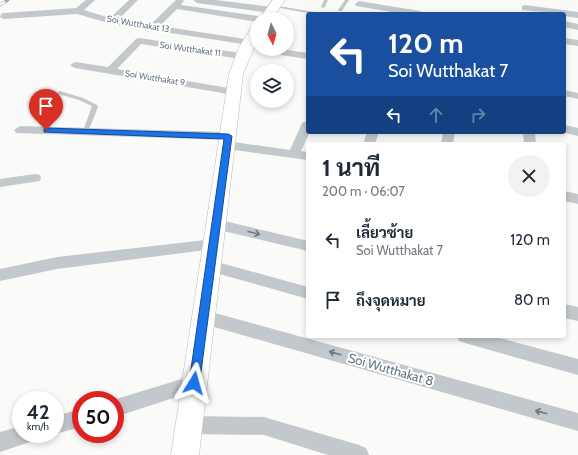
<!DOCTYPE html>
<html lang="th">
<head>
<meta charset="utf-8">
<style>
  :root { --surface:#fff; --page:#f2f2f3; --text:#1f2937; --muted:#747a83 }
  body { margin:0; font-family:Cabin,Sarabun,sans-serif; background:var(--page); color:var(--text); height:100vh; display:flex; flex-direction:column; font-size:15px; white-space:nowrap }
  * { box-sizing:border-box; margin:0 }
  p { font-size:13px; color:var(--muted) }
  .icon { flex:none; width:22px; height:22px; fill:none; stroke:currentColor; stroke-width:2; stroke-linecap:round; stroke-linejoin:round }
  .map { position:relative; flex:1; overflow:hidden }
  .details { position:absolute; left:306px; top:142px; width:260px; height:196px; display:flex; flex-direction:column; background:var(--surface); border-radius:4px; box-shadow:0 2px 6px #0003 }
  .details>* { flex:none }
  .guide { position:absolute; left:306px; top:12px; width:260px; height:122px; border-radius:4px; box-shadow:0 2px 6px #0003; background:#1a4fa0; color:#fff; overflow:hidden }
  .needle { width:26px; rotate:175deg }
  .fabs { position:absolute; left:250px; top:12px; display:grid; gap:8px }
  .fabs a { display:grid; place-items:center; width:44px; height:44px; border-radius:50%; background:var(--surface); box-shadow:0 2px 6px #0003; font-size:20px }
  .speed { position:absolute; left:12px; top:391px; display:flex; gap:8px; font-size:20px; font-weight:700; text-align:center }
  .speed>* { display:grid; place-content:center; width:52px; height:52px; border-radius:50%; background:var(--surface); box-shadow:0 2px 6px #0003; line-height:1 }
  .speed small { font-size:10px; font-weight:400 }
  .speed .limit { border:6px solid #d22; background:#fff; color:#111 }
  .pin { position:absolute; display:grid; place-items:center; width:34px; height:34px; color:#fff; margin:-41px -17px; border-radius:50% 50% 50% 0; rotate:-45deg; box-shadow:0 0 4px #0007 }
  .pin .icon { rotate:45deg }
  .me { position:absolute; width:44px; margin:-22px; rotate:8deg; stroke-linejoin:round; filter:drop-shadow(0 0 3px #0008) }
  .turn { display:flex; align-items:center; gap:14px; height:84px; padding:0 16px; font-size:18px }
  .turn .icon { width:52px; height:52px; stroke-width:2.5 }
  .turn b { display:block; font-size:28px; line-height:34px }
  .lanes { display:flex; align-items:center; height:38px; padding:0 16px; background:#0003; justify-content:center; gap:20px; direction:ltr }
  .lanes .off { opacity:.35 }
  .round { display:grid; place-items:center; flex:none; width:42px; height:42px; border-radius:21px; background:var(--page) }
  .summary { display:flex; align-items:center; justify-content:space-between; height:68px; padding:0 16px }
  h1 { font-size:24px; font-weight:700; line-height:30px }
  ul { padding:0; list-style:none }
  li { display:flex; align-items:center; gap:12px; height:60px; padding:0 16px }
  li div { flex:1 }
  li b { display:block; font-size:15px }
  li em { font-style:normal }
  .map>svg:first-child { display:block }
</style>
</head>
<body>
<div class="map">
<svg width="578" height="455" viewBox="0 0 578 455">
  <rect width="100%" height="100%" fill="#fafaf8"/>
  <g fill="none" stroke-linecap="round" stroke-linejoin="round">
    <defs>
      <path id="secondary" d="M 273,0 L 285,0 L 272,19 L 259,19 Z
        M 257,26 L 257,41 L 243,74 L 199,455 L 171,455 L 229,74 L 239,47 L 252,27 Z"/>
    </defs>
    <use href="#secondary" stroke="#b3babf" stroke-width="1"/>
    <path fill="#c3c8cc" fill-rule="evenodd" d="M 324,0 L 328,0 L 325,7 L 323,8 L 321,7 Z
      M 345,0 L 349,0 L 342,11 L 338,11 L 338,10 Z
      M 272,5 L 315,12 L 317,13 L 313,14 L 274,7 L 272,7 Z
      M 60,91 L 83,98 L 97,105 L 98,107 L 88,132 L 84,132 L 83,131 L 92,106 L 79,100 L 58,94 L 57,93 Z"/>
    <path fill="#c3c8cc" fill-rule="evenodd" d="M 86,0 L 95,0 L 84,10 L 110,18 L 129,0 L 138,0 L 119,19 L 151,24 L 176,0 L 184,0 L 181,5 L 257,16 L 262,19 L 257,19 L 257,22 L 177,9 L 160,26 L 252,40 L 254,42 L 252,44 L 249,45 L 112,24 L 77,14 L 4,19 L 0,17 L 1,14 L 4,13 L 76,8 Z
      M 193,0 L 216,0 L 271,7 L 275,10 L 271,13 L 197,3 Z
      M 359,1 L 420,11 L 424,14 L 404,14 L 356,6 L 355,4 Z
      M 525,5 L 578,12 L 578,18 L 564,16 L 564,14 L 522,10 L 522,6 Z
      M 564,21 L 578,24 L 578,30 L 564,27 Z
      M 139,38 L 241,53 L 246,56 L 241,59 L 141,44 L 117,69 L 234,89 L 239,92 L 234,95 L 75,68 L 70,65 L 75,62 L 108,67 L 136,39 Z
      M 564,38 L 578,40 L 578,46 L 564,44 Z
      M 257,47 L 257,49 L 280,49 L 308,53 L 308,59 L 260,52 L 255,49 Z
      M 564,90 L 578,93 L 578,99 L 564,96 Z
      M 308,120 L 308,132 L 310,132 L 301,151 L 308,152 L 308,160 L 227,149 L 221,145 L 227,141 L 290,150 L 302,123 Z
      M 564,125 L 578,128 L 578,136 L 562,132 L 564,132 Z
      M 20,126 L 228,132 L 234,136 L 228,140 L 16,133 L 14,130 Z
      M 367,132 L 379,132 L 375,144 L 363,144 Z
      M 443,132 L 455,132 L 453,144 L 441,144 Z
      M 523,132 L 535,132 L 536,144 L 524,144 Z
      M 35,174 L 40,175 L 41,178 L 40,181 L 0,187 L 0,179 Z
      M 564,191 L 578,194 L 578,204 L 564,201 Z
      M 216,219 L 308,241 L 308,251 L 211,228 L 209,224 L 211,220 Z
      M 214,239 L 219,240 L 221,244 L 219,248 L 214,249 L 57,269 L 0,281 L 0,269 L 57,257 Z
      M 210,260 L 308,287 L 308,299 L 205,270 L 203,266 L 205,262 Z
      M 564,304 L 578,307 L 578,321 L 564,318 Z
      M 204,310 L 578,413 L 578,431 L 204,324 L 198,322 L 196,317 L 198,312 Z
      M 457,336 L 492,336 L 578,359 L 578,375 L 465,343 L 459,341 Z
      M 195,375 L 201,377 L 204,383 L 201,389 L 115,417 L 115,400 L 113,400 Z
      M 81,409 L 81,427 L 55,434 L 55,416 Z
      M 189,416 L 264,417 L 359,445 L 366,448 L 369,455 L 328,455 L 264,435 L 189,434 L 182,431 L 180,425 L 182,419 Z
      M 21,426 L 21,434 L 35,434 L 33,441 L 0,452 L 0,432 Z"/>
    <use href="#secondary" fill="#fff" fill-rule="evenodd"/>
    <defs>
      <path id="rail" d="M 0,5 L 8,0"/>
    </defs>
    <use href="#rail" stroke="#a2aab0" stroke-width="3"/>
    <use href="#rail" stroke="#fff" stroke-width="2" stroke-dasharray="6" stroke-linecap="butt"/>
  </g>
  <defs><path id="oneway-shaft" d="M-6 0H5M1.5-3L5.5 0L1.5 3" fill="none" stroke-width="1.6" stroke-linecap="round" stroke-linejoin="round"/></defs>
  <g stroke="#6a7a87">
    <use href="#oneway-shaft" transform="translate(254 233) rotate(14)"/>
    <use href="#oneway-shaft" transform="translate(335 353) rotate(-164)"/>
    <use href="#oneway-shaft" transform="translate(541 412) rotate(-164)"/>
  </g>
  <path fill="#1a73e8" stroke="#114b97" d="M 46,128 L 228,134 L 232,136 L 199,387 L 194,389 L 190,387 L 189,383 L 224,139 L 44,132 L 44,129 Z"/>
  <g text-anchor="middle" stroke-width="4" stroke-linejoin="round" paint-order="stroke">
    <g font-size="9" fill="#657683" stroke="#fff">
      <text transform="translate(138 24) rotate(10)" y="3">Soi Wutthakat 13</text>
      <text transform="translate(190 49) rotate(8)" y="3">Soi Wutthakat 11</text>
      <text transform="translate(155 78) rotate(9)" y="3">Soi Wutthakat 9</text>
    </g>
    <g font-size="13" fill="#657683" stroke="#fff">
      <text transform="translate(391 369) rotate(16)" y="5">Soi Wutthakat 8</text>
    </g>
  </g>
</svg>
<div class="fabs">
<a><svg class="needle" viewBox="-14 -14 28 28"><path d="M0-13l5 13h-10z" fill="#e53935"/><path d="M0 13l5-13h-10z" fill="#747a83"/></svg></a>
<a><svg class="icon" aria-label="layers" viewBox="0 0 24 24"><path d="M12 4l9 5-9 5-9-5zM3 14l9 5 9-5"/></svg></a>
</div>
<div class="speed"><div>42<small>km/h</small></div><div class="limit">50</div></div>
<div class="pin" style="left:46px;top:130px;background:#d93025"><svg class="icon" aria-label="arrive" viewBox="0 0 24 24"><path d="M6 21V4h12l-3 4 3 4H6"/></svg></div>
<svg class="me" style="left:194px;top:383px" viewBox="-20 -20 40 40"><path d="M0-17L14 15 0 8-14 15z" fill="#1a73e8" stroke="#fff" stroke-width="4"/></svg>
<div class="guide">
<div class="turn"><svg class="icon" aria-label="left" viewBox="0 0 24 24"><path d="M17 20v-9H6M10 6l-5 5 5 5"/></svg><div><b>120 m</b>Soi Wutthakat 7</div></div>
<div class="lanes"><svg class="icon" aria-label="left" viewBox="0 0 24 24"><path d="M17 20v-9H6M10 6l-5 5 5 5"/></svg><svg class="icon off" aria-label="ahead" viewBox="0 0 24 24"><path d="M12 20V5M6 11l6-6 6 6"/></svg><svg class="icon off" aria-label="right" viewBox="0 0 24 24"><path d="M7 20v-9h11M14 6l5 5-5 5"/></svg></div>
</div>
<section class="details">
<div class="summary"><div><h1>1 นาที</h1><p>200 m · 06:07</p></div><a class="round"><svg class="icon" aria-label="close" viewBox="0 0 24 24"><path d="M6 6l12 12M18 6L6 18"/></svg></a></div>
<ul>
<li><svg class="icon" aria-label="left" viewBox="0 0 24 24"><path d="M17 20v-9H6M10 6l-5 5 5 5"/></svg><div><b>เลี้ยวซ้าย</b><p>Soi Wutthakat 7</p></div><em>120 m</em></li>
<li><svg class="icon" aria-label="arrive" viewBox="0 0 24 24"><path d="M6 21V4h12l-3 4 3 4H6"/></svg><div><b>ถึงจุดหมาย</b></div><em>80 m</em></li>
</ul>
</section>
</div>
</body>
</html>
